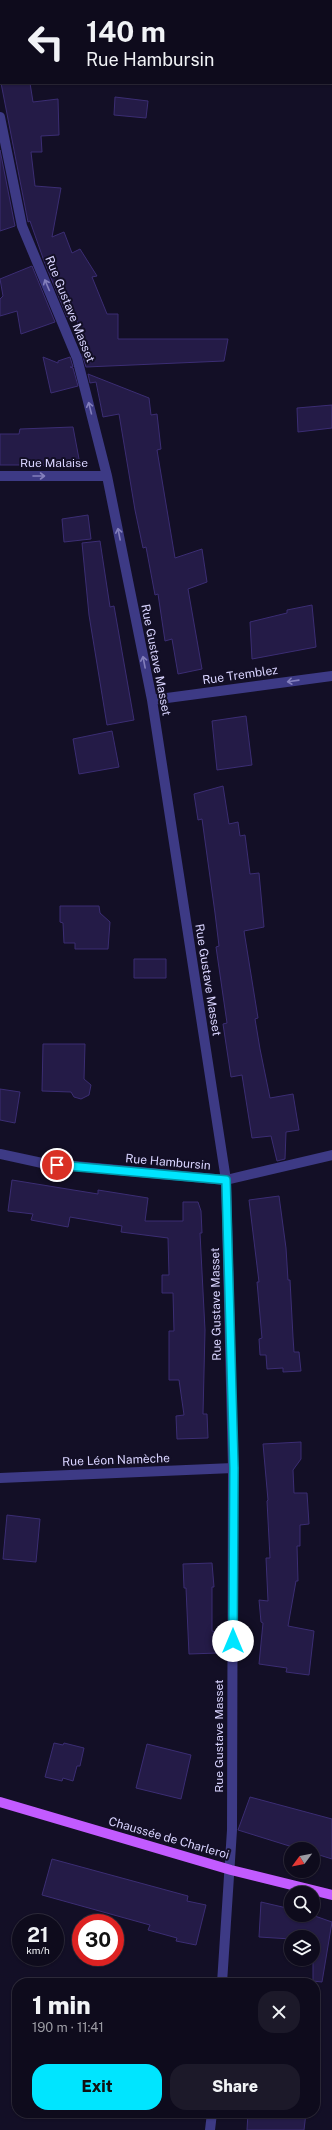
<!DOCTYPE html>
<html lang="en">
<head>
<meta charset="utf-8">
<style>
  :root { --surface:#0e0b1c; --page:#1c1929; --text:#f1f3f6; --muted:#9b9ba3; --line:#2e2b3b; --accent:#00e5ff }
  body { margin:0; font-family:"Public Sans",sans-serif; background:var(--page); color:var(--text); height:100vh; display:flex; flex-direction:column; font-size:15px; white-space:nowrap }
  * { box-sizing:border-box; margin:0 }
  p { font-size:13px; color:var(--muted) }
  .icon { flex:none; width:22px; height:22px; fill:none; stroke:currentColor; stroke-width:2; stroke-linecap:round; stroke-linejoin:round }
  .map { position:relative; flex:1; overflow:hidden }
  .drawer { position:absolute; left:12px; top:1978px; width:308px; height:140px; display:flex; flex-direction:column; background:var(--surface); border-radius:16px; box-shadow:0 1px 3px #0004,0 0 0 1px var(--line) }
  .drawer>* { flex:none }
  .guide { position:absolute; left:0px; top:0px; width:332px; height:84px; box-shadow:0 1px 3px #0004,0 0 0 1px var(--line); background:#0e0b1c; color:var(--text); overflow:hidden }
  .needle { width:26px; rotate:238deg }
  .controls { position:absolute; left:284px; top:1842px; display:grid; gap:8px }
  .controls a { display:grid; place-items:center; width:36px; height:36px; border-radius:50%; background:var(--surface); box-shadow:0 1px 3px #0004,0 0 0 1px var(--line); font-size:20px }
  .speed { position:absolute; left:12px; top:1914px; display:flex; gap:8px; font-size:20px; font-weight:700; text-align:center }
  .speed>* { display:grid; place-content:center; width:52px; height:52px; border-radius:50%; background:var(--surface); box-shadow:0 1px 3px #0004,0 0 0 1px var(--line); line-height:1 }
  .speed small { font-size:10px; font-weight:400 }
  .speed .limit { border:6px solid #d22; background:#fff; color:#111 }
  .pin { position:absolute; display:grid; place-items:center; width:34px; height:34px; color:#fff; margin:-17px; border:2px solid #fff; border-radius:50%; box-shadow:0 1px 4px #0007 }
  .me { position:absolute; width:44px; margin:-22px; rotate:0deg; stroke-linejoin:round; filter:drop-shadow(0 0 3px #0008) }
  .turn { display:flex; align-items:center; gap:14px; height:84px; padding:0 20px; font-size:18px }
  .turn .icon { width:52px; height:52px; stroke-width:2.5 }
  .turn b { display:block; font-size:28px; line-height:34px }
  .round { display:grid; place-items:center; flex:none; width:42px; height:42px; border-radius:16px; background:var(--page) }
  .headline { display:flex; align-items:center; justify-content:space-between; height:68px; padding:0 20px }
  h1 { font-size:24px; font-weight:800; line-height:30px }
  .primary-button { display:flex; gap:8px; margin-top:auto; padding:8px 20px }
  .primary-button a { flex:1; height:46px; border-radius:16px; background:var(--accent); color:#111; font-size:16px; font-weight:800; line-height:46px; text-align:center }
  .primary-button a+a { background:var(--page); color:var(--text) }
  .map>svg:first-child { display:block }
</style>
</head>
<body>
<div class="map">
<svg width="332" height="2130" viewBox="0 0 332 2130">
  <rect width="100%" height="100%" fill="#130f26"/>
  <path fill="#241b47" stroke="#3b2d73" d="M 1,83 L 30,83 L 33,102 L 58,99 L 59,135 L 41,136 L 42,152 L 31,152 L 35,186 L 61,188 L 52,237 L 64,232 L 72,253 L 80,249 L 97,276 L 92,277 L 107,314 L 118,314 L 118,339 L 228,339 L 224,361 L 86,367 L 82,354 L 90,352 L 74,314 L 67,317 L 44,261 L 30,221 L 28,222 Z
    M 115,97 L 148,101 L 146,118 L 114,115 Z
    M 0,150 L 15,226 L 0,231 Z
    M 32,266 L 55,322 L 21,334 L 17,311 L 0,316 L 0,299 L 3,296 L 0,279 Z
    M 43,357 L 58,363 L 58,361 L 70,357 L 73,367 L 70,367 L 73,368 L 78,386 L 51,393 Z
    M 88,374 L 149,398 L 151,415 L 157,414 L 161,449 L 157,450 L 175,558 L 202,549 L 207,582 L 188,589 L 202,669 L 178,674 L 172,639 L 165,641 L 158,594 L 155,595 L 146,547 L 143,548 L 135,510 L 119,414 L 103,417 L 96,382 L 90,383 Z
    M 332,405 L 332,428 L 298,432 L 297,408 Z
    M 73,427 L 79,459 L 74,465 L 0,465 L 0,434 L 19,434 L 20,429 Z
    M 88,515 L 91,539 L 64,542 L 62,519 Z
    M 100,541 L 110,607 L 114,606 L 134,720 L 107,725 L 89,615 L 82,543 Z
    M 312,605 L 316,647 L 252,659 L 250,622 L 287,613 L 287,610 Z
    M 246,716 L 252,765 L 217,770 L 212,721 Z
    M 112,731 L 119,767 L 79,774 L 73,739 Z
    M 223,786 L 229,824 L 238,822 L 240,836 L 245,835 L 250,874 L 259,873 L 264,927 L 244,931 L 258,1018 L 255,1019 L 260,1049 L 270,1098 L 293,1094 L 299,1130 L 286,1132 L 285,1159 L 277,1161 L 271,1136 L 252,1138 L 242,1075 L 231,1077 L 223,1024 L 227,1023 L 216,947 L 219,946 L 215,913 L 202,819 L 198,820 L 194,794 Z
    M 60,906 L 99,906 L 100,913 L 110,922 L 108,949 L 75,949 L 75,943 L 64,943 L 63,923 L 60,922 Z
    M 134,959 L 166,959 L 166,978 L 134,978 Z
    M 43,1044 L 85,1044 L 84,1079 L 91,1085 L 89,1095 L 81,1099 L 74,1097 L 71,1092 L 42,1091 Z
    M 0,1089 L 20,1092 L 15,1123 L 0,1120 Z
    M 12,1180 L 98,1194 L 98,1190 L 148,1198 L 145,1221 L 183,1221 L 183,1202 L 198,1202 L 201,1211 L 202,1233 L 200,1233 L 205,1330 L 203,1414 L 207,1414 L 208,1438 L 177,1439 L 176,1416 L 184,1415 L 179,1380 L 169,1380 L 169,1331 L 174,1331 L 173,1293 L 162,1293 L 162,1275 L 169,1275 L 168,1238 L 121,1232 L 122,1226 L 70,1217 L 68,1227 L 31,1220 L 33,1214 L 8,1211 Z
    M 279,1196 L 286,1248 L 288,1280 L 290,1280 L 293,1337 L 294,1352 L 299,1352 L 301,1371 L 283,1372 L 283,1368 L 267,1369 L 266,1355 L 260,1355 L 259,1339 L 262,1338 L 257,1282 L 259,1282 L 249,1200 Z
    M 301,1442 L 301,1459 L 293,1470 L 294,1493 L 307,1493 L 309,1524 L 300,1525 L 300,1546 L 297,1546 L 298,1581 L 296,1581 L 288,1626 L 314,1631 L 309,1675 L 286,1672 L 287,1668 L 259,1664 L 263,1623 L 261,1622 L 259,1600 L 268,1601 L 266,1558 L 270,1558 L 267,1501 L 268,1500 L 263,1444 Z
    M 7,1515 L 40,1519 L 36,1562 L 3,1559 Z
    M 212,1563 L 214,1587 L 212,1587 L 212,1631 L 217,1632 L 218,1653 L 189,1654 L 186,1588 L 184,1588 L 183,1564 Z
    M 54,1743 L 63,1745 L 64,1743 L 84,1748 L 80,1766 L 77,1766 L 73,1781 L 63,1778 L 62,1781 L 45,1777 Z
    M 147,1744 L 191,1755 L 181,1799 L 136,1788 Z
    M 250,1797 L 332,1819 L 332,1859 L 313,1853 L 313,1849 L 299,1849 L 238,1830 Z
    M 52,1859 L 188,1896 L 187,1901 L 206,1905 L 196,1945 L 176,1941 L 177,1938 L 148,1930 L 150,1925 L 42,1895 Z
    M 261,1902 L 291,1909 L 291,1915 L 312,1915 L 332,1922 L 322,1982 L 313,1981 L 313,1937 L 291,1937 L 291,1939 L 259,1937 Z
    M 248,2113 L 306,2113 L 304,2130 L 247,2130 Z"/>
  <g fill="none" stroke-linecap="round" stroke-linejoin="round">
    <path stroke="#3d3a85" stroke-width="10" d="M 292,0 L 295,1
      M 331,14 L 332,15
      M 0,117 L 22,226 L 77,358 L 107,476 L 152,700 L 226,1180 L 233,1468 L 232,1830 L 222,1983
      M 0,476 L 107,476
      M 152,700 L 332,676
      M 0,1154 L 42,1163 L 226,1180 L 332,1155
      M 0,1478 L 233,1468
      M 210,2130 L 212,2113"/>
    <path stroke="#c25bff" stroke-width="10" d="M 0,1802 L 231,1870 L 332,1895"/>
  </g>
  <defs><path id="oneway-shaft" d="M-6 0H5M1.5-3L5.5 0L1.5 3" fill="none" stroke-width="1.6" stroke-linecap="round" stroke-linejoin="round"/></defs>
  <g stroke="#837fbc">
    <use href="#oneway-shaft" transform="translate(47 285) rotate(-113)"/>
    <use href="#oneway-shaft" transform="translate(90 408) rotate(-104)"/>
    <use href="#oneway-shaft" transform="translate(39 476)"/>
    <use href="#oneway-shaft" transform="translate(119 534) rotate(-101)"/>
    <use href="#oneway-shaft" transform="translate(144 662) rotate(-101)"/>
    <use href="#oneway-shaft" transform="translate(293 681) rotate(172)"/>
  </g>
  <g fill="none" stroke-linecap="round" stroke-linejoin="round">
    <defs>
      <path id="route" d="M 57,1165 L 226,1180 L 234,1468 L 233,1641"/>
    </defs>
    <use href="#route" stroke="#0095a6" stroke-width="10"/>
    <use href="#route" stroke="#00e5ff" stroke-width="7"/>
  </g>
  <g text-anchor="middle" stroke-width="4" stroke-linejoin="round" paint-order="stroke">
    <g font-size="12" fill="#d9d4ff" stroke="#130f26">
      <text transform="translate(70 309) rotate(68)" y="4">Rue Gustave Masset</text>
      <text x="54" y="467">Rue Malaise</text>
      <text transform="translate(156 660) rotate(79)" y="4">Rue Gustave Masset</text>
      <text transform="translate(240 675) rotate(-8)" y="4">Rue Tremblez</text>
      <text transform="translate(208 980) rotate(81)" y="4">Rue Gustave Masset</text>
      <text transform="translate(168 1162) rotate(5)" y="4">Rue Hambursin</text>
      <text transform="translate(216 1304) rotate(-91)" y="4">Rue Gustave Masset</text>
      <text transform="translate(116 1460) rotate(-2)" y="4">Rue Léon Namèche</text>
      <text transform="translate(219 1736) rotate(-90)" y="4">Rue Gustave Masset</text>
      <text transform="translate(169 1838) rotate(16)" y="4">Chaussée de Charleroi</text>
    </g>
  </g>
</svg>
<div class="controls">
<a><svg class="needle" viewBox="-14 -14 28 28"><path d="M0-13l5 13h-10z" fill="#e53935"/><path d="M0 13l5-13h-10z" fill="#9b9ba3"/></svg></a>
<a><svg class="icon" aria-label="search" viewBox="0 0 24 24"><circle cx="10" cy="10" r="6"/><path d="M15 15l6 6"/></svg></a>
<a><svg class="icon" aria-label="layers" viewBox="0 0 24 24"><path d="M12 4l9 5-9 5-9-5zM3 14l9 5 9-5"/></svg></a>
</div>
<div class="speed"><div>21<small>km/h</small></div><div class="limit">30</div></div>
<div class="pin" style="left:57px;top:1165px;background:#d93025"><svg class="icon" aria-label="arrive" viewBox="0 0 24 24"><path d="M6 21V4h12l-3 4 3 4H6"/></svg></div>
<svg class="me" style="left:233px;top:1641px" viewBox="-20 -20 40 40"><circle r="19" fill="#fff"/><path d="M0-13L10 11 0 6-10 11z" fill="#00e5ff"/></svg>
<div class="guide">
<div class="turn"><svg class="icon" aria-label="left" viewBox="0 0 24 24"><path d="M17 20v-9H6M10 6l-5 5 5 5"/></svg><div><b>140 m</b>Rue Hambursin</div></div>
</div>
<section class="drawer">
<div class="headline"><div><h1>1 min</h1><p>190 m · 11:41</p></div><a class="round"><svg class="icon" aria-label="close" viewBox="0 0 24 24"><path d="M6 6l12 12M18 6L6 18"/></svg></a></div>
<div class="primary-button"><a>Exit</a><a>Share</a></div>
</section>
</div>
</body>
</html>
